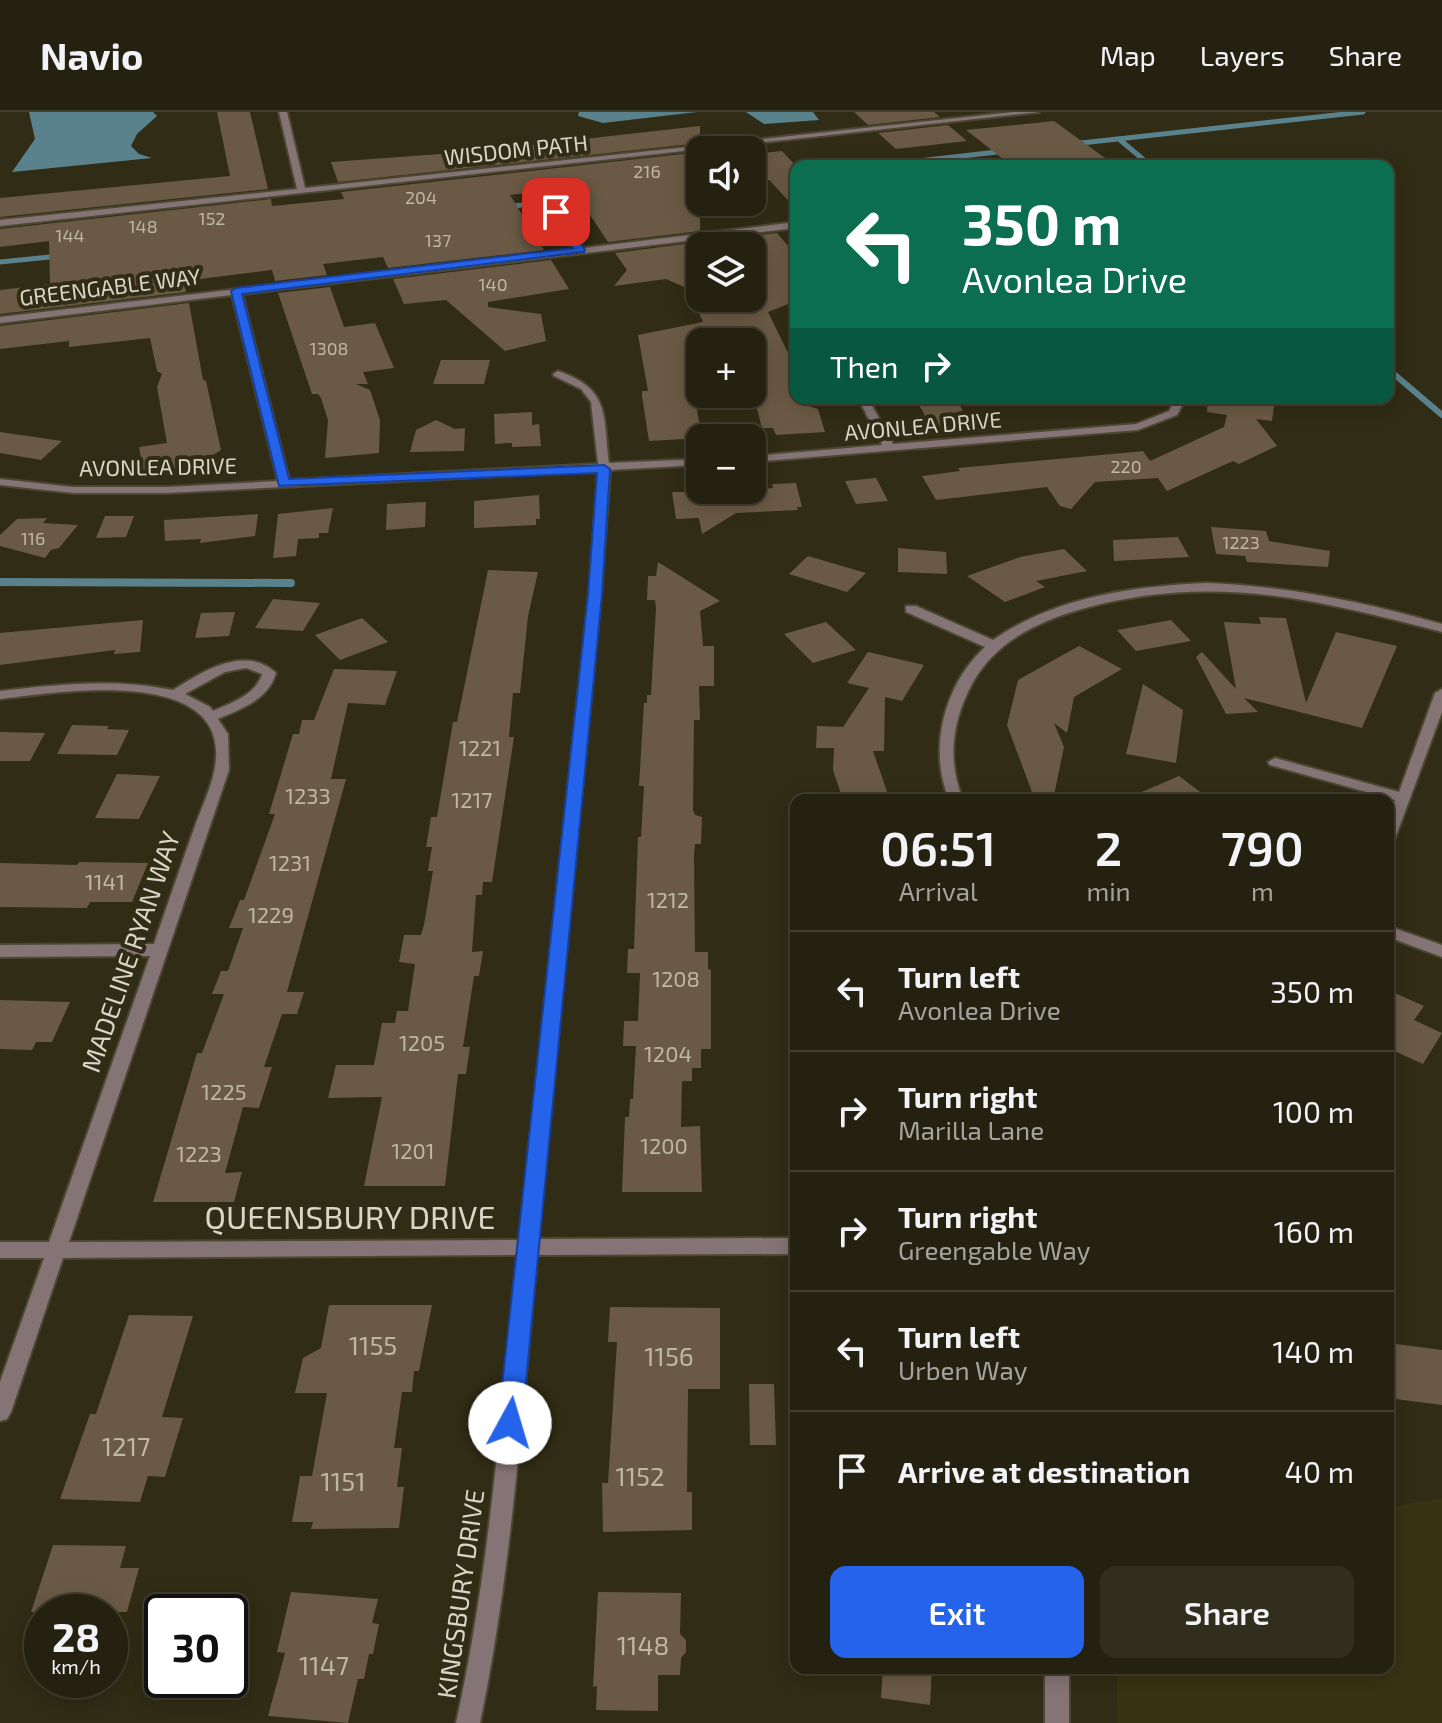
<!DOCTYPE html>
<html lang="en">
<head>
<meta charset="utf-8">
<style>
  :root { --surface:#252110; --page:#312e1e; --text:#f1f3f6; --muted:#a3a39f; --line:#423e30; --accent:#2563eb }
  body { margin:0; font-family:"Exo 2",sans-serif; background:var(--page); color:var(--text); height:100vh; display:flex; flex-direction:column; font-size:30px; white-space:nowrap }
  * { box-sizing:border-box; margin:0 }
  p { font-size:26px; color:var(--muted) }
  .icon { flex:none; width:44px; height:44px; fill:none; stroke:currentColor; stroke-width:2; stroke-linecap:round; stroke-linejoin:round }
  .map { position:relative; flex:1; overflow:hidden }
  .sheet { position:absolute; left:790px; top:682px; width:604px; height:880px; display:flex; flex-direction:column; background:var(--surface); border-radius:16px; box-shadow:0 4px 20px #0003,0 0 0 2px var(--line) }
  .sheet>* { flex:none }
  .hud { position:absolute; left:790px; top:48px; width:604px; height:244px; border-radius:16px; box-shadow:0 4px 20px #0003,0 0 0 2px var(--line); background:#0b6e4f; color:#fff; overflow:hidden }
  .buttons { position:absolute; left:686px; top:24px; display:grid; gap:16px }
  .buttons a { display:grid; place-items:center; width:80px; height:80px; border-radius:16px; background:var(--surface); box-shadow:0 4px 20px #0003,0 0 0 2px var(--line); font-size:40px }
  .speed { position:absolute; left:24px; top:1482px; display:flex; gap:16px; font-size:40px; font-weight:700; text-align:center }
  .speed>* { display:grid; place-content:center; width:104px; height:104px; border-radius:50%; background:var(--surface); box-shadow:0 4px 20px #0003,0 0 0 2px var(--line); line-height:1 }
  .speed small { font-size:20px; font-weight:400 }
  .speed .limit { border:4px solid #111; border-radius:12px; background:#fff; color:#111 }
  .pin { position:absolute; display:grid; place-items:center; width:68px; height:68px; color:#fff; margin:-34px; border-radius:16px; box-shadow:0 4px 12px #0006 }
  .me { position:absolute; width:88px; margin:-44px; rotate:6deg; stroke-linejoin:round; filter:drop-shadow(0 0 6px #0008) }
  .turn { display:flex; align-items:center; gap:28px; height:168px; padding:0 40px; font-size:36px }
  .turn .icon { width:104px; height:104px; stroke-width:2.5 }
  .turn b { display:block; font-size:56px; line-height:68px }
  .then { display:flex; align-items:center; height:76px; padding:0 40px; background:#0003; gap:16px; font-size:30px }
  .eta { display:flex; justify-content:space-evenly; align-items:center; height:136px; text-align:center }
  .eta b { font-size:48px; font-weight:600; line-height:56px }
  .button { display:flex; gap:16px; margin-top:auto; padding:16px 40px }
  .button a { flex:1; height:92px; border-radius:16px; background:var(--accent); color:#fff; font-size:32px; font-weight:600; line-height:92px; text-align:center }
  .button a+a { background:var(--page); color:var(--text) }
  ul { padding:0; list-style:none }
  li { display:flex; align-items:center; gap:24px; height:120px; padding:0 40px; border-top:2px solid var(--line) }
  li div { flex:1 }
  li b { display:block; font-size:30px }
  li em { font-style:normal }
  header { display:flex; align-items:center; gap:48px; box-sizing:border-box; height:112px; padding:0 40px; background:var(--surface); border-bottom:2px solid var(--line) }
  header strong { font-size:38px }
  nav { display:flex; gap:44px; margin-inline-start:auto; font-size:28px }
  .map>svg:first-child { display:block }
</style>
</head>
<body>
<header>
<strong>Navio</strong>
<nav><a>Map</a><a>Layers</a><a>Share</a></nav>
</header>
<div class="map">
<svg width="1442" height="1611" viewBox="0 0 1442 1611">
  <rect width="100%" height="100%" fill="#312c15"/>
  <path fill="#393213" d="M 1442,1386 L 1442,1611 L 1117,1611 L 1117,1556 L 1388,1556 L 1388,1395 Z"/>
  <path fill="#5a828d" d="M 29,0 L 153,0 L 157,4 L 137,22 L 131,34 L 139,42 L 152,46 L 12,60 L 35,27 Z
    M 579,0 L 697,0 L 603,11 L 578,4 Z
    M 746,0 L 813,0 L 819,8 L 764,12 Z"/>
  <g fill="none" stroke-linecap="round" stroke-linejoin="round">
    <path stroke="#5a828d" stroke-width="5" d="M 1119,27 L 1151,54
      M 1072,32 L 1363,0
      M 874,54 L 1006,39
      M 752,67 L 796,63
      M 505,95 L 589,85
      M 0,150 L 60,144"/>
    <path stroke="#5a828d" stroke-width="6" d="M 1388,257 L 1442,303"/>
    <path stroke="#5a828d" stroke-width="8" d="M 0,470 L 291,471"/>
  </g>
  <path fill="#6a5a45" d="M 217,0 L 250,0 L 268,77 L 0,105 L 0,86 L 230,64 Z
    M 854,0 L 934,0 L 940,5 L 868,13 Z
    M 1054,9 L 1116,54 L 1012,54 L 966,18 Z
    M 948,13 L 967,29 L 896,37 L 878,21 Z
    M 700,14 L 700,31 L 338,70 L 331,50 L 467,40 Z
    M 782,39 L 796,54 L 796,97 L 752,49 L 752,42 Z
    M 700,40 L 700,119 L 608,130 L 572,76 L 510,83 L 544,138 L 388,156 L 383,145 L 323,152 L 327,163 L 275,169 L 272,158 L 184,169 L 186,180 L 0,202 L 0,178 L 50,172 L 49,129 L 0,135 L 0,117 L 271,87 L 272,94 L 344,87 L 341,80 Z
    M 777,121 L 796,143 L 796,189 L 768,200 L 794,253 L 796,286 L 800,286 L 802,292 L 818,297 L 825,320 L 776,323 L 773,316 L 762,316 L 752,278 L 752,230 L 700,230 L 700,276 L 693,276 L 702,326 L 649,329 L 642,284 L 642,279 L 648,279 L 638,223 L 703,210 L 692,186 L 752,186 L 752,124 Z
    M 700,130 L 700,182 L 666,167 L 614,174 L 627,158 L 615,141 Z
    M 551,148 L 569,177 L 488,190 L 488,195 L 541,202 L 546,229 L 505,239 L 446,188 L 404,192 L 393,167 Z
    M 330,175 L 344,215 L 375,211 L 394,256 L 363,260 L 368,272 L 356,272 L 370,278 L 380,308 L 379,341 L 325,346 L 328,308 L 321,286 L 318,282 L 312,282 L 278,181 Z
    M 189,191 L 203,268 L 206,269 L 221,338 L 210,345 L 212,355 L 156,364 L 159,356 L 143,358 L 139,335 L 167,331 L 157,275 L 162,262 L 157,259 L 150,226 L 69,235 L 69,229 L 0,237 L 0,214 Z
    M 441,248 L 490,248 L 484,272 L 433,272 Z
    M 1208,286 L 1275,286 L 1272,309 L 1256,307 L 1277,334 L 1239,352 L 1233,349 L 1167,379 L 1158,366 L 1095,370 L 1071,397 L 1060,394 L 1047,375 L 936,388 L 922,364 L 960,359 L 958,356 L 1134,340 L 1143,339 L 1150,349 L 1224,315 L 1227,303 L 1207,300 Z
    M 957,288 L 970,312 L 932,316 L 918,291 Z
    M 532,300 L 532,313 L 539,312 L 541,334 L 512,335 L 512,331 L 495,332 L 494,302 Z
    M 436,308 L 455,317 L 465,316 L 464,339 L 410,340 L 416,318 Z
    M 0,320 L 62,329 L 41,348 L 0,341 Z
    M 876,366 L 888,389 L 856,392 L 845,369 Z
    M 796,371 L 802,395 L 797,395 L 798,398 L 736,401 L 702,422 L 699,406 L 676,407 L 672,380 L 685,380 L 684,377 L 752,378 L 773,376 L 772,372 Z
    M 539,383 L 540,407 L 536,407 L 536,413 L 474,416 L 474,389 Z
    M 426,390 L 425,415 L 386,418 L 387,392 Z
    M 333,396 L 328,421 L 319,421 L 319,426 L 298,427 L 296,444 L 273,446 L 278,402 Z
    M 258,402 L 255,424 L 200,431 L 201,427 L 165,429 L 164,408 Z
    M 105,404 L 134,404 L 126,425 L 96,426 Z
    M 47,406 L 43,411 L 78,413 L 59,436 L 51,438 L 45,446 L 0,434 L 0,423 L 17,407 Z
    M 1211,415 L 1266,419 L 1269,429 L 1330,439 L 1328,455 L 1247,450 L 1245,444 L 1216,442 Z
    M 1178,425 L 1189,445 L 1114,449 L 1113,428 Z
    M 898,436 L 946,440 L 947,462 L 898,460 Z
    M 1064,437 L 1087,459 L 1036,469 L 1045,475 L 1005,490 L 967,464 L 1020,445 Z
    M 808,444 L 866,461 L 847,480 L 789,462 Z
    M 658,450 L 720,489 L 700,499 L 703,534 L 714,534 L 714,574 L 699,574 L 700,608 L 694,608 L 693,698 L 695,703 L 702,705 L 701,732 L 695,732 L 694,742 L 695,840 L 708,840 L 708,857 L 711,858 L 711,937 L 701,937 L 701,956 L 692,956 L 692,969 L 682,969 L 681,1015 L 700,1014 L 702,1080 L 622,1080 L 625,1005 L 629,1005 L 630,987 L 633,987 L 636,934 L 623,934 L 624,909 L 638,909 L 640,861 L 627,861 L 628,837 L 634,837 L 638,725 L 641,725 L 644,674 L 639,674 L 644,591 L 647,591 L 647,583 L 651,583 L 656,496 L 655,488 L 647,488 L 648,464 L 656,464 Z
    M 488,458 L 538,460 L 528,504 L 520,581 L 513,581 L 509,625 L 514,625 L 492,770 L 483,770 L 482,783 L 476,783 L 472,840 L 483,839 L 479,864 L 474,864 L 463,935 L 470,935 L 466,962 L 458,962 L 445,1074 L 364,1074 L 382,985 L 328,986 L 336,953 L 374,953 L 382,911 L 395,911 L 397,899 L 408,899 L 415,852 L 399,850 L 404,823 L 421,823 L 424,813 L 433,759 L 428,759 L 432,735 L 426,735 L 431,705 L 437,705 L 453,610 L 457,610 Z
    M 273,487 L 320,491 L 303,519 L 255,516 Z
    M 235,500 L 229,524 L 195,526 L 201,501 Z
    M 1259,505 L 1286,506 L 1306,591 L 1336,520 L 1397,534 L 1362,616 L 1244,586 L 1258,600 L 1226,602 L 1196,545 L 1202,540 L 1236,577 L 1224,510 L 1261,512 Z
    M 362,506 L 388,530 L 340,548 L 315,523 Z
    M 143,508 L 140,540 L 114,542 L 115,538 L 0,553 L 0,521 Z
    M 1171,508 L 1191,529 L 1136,539 L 1117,518 Z
    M 826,510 L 856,538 L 813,551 L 784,522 Z
    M 1079,534 L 1122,557 L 1074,585 L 1067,621 L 1054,611 L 1064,635 L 1053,688 L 1035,688 L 1007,613 L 1018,568 Z
    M 868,540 L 924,553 L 902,589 L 885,585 L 884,639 L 873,639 L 890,688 L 843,688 L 833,658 L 834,636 L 816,636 L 817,614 L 843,615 L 869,576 L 847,571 Z
    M 334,557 L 397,559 L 385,593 L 348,591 L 331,667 L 346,667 L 287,880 L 304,880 L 297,902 L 282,902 L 264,955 L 272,955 L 259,996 L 243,995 L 225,1061 L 242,1060 L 234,1090 L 153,1090 L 197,941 L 202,941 L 224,882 L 212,882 L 221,859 L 228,859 L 243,816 L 229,816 L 240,788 L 244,788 L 275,702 L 269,702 L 293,622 L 299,622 L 302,608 L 314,608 Z
    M 1143,572 L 1183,598 L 1176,651 L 1126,642 Z
    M 72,613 L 109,614 L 107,617 L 129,618 L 117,643 L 57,642 Z
    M 0,620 L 45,621 L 30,649 L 0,649 Z
    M 117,662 L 160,664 L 139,707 L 95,706 Z
    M 1179,664 L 1211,688 L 1123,688 Z
    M 79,750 L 148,751 L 132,790 L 90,790 L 87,796 L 0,795 L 0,751 L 77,753 Z
    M 1388,878 L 1424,894 L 1414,908 L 1442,921 L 1423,952 L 1392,938 L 1388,943 Z
    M 0,888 L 70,890 L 52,930 L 36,930 L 32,938 L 0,937 Z
    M 329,1193 L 432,1193 L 419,1259 L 414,1259 L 412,1280 L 402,1280 L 394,1336 L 402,1336 L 397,1375 L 404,1375 L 399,1416 L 311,1417 L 313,1410 L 292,1410 L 300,1364 L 312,1364 L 327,1281 L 295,1281 L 303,1246 L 321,1236 Z
    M 610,1195 L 720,1196 L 720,1277 L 688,1277 L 687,1380 L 692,1380 L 692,1418 L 603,1420 L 602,1371 L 608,1371 L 617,1230 L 608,1230 Z
    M 129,1203 L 193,1204 L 162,1305 L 183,1306 L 165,1365 L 148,1364 L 140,1390 L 60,1387 L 90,1302 L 96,1302 Z
    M 1388,1231 L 1442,1238 L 1442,1293 L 1388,1286 Z
    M 749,1272 L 774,1272 L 776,1333 L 750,1333 Z
    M 53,1433 L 126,1434 L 120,1456 L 139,1456 L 127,1500 L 31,1500 Z
    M 291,1480 L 378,1487 L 372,1511 L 379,1512 L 373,1542 L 369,1542 L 364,1567 L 358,1567 L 348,1611 L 268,1604 L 285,1541 L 277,1540 Z
    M 598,1480 L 681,1481 L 680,1522 L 686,1528 L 686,1540 L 681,1546 L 680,1563 L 658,1563 L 658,1599 L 596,1598 L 597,1574 L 593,1575 Z
    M 883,1556 L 932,1556 L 930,1593 L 881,1586 Z"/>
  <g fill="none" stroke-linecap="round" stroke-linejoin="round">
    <defs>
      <path id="street" d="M 279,0 L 287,0 L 305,76 L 1013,0 L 1039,0 L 0,114 L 0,108 L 297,77 Z
        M 556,97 L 559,98 L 583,136 L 796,110 L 796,116 L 242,182 L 289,368 L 598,352 L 591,290 L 581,277 L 554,264 L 553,262 L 558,259 C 611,277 603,304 609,351 L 700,347 L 700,353 L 610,358 L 601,482 L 538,1127 L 796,1126 L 796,1142 L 537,1143 C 522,1299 512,1457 480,1611 L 456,1611 C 490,1457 501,1299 517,1143 L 63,1146 L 11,1300 L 7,1307 L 0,1309 L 0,1270 L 44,1146 L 0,1146 L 0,1130 L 49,1130 L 150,844 L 0,845 L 0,833 L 154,832 C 167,794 180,756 194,717 C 200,699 210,679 214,660 C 238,551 59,580 0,587 L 0,579 C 58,572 115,566 173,578 C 202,560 245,532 276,561 C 268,588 241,597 218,607 L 228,622 L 229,658 L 69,1130 L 519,1128 L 589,482 L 598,359 L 167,381 L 73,381 L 0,373 L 0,367 L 73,375 L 167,375 L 278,369 L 232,183 L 0,211 L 0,205 L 575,137 L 552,100 ZM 246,556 L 262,562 C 256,583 231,591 213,599 L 210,595 L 185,582 L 225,560 Z
        M 858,286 L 868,286 L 893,332 L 1136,312 L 1169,299 L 1176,286 L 1186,286 L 1177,303 L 1138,318 L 752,350 L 752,344 L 882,333 Z
        M 1207,471 C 1288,474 1364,490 1442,512 L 1442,520 C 1314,487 1210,460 1078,498 C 1035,511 994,531 972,572 C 952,609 947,648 963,688 L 949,688 C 928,636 944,573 985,535 L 906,500 L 906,494 L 916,494 L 993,528 C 1055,485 1133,474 1207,471 Z
        M 1442,577 L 1442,600 L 1393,732 L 1388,734 L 1388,708 L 1395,688 L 1270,653 L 1268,650 L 1275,646 L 1399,680 L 1435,581 Z
        M 1388,814 L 1442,833 L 1442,845 L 1388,825 Z
        M 1045,1556 L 1069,1556 L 1069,1611 L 1045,1611 Z"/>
    </defs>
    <use href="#street" stroke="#4c4732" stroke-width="4"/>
    <use href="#street" fill="#857475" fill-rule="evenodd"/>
  </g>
  <path fill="#2563eb" stroke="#184099" stroke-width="2" d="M 556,97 L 561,100 L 585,138 L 584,140 L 242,182 L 289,367 L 604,353 L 610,357 L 602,482 L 522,1311 L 518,1319 L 510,1322 L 501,1319 L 498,1311 L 588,482 L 597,361 L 279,374 L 231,179 L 236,176 L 573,136 L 551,100 Z"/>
  <g text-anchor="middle" stroke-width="8" stroke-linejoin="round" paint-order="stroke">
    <g font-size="18" fill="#bdb7a7">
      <text x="647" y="66">216</text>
      <text x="421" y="92">204</text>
      <text x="212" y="113">152</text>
      <text x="143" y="121">148</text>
      <text x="70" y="130">144</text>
      <text x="438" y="135">137</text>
      <text x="493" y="179">140</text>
      <text x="329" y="243">1308</text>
      <text x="1126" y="361">220</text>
      <text x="33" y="433">116</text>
      <text x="1241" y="437">1223</text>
    </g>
    <g font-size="22" fill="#d9d6c8" stroke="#312c15">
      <text transform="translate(516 38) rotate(-6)" y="8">WISDOM PATH</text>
      <text transform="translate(110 175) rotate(-7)" y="8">GREENGABLE WAY</text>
      <text transform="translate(923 314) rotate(-5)" y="8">AVONLEA DRIVE</text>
      <text transform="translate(158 355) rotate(-1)" y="8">AVONLEA DRIVE</text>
    </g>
    <g font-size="22" fill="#bdb7a7">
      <text x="480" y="644">1221</text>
      <text x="308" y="692">1233</text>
      <text x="472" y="696">1217</text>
      <text x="290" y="759">1231</text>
      <text x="105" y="778">1141</text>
      <text x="668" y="796">1212</text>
      <text x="271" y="811">1229</text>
      <text x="676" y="875">1208</text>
      <text x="422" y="939">1205</text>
      <text x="668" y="950">1204</text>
      <text x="224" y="988">1225</text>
      <text x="664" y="1042">1200</text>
      <text x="413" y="1047">1201</text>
      <text x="199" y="1050">1223</text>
    </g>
    <g font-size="26" fill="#d9d6c8" stroke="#312c15">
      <text transform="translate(131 840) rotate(-71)" y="9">MADELINE RYAN WAY</text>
      <text transform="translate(461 1482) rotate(-82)" y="9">KINGSBURY DRIVE</text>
    </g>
    <g font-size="26" fill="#bdb7a7">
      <text x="373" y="1243">1155</text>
      <text x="669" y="1254">1156</text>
      <text x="126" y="1344">1217</text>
      <text x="640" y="1374">1152</text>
      <text x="343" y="1379">1151</text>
      <text x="643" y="1543">1148</text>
      <text x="324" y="1563">1147</text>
    </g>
    <g font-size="32" fill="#d9d6c8" stroke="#312c15">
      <text x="350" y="1117">QUEENSBURY DRIVE</text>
    </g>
  </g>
</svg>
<div class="buttons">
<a><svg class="icon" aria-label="sound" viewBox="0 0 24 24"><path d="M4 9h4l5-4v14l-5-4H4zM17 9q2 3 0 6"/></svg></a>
<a><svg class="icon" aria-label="layers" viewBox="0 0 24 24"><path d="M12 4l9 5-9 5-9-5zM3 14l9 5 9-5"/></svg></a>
<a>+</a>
<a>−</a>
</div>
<div class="speed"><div>28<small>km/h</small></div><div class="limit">30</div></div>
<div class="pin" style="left:556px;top:100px;background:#d93025"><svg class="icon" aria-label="arrive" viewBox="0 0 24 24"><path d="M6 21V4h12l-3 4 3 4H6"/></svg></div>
<svg class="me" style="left:510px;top:1311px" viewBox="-20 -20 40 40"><circle r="19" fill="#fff"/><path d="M0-13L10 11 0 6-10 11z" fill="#2563eb"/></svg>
<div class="hud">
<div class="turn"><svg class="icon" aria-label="left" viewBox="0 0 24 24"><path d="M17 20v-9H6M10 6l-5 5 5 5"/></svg><div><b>350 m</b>Avonlea Drive</div></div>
<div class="then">Then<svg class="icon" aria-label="right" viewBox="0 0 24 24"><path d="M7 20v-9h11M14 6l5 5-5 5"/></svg></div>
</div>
<section class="sheet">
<div class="eta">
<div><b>06:51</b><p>Arrival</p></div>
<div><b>2</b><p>min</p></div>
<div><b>790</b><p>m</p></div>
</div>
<ul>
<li><svg class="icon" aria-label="left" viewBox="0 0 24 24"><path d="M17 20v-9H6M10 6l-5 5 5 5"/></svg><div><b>Turn left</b><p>Avonlea Drive</p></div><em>350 m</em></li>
<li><svg class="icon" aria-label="right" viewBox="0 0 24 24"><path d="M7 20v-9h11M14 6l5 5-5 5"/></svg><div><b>Turn right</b><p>Marilla Lane</p></div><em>100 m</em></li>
<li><svg class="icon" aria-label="right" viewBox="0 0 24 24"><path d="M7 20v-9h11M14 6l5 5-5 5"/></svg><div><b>Turn right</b><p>Greengable Way</p></div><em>160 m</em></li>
<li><svg class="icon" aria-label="left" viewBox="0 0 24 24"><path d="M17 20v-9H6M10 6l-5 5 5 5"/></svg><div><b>Turn left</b><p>Urben Way</p></div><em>140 m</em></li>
<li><svg class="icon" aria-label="arrive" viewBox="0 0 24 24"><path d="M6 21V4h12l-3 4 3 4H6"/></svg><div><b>Arrive at destination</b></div><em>40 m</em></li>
</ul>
<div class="button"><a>Exit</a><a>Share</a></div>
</section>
</div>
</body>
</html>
